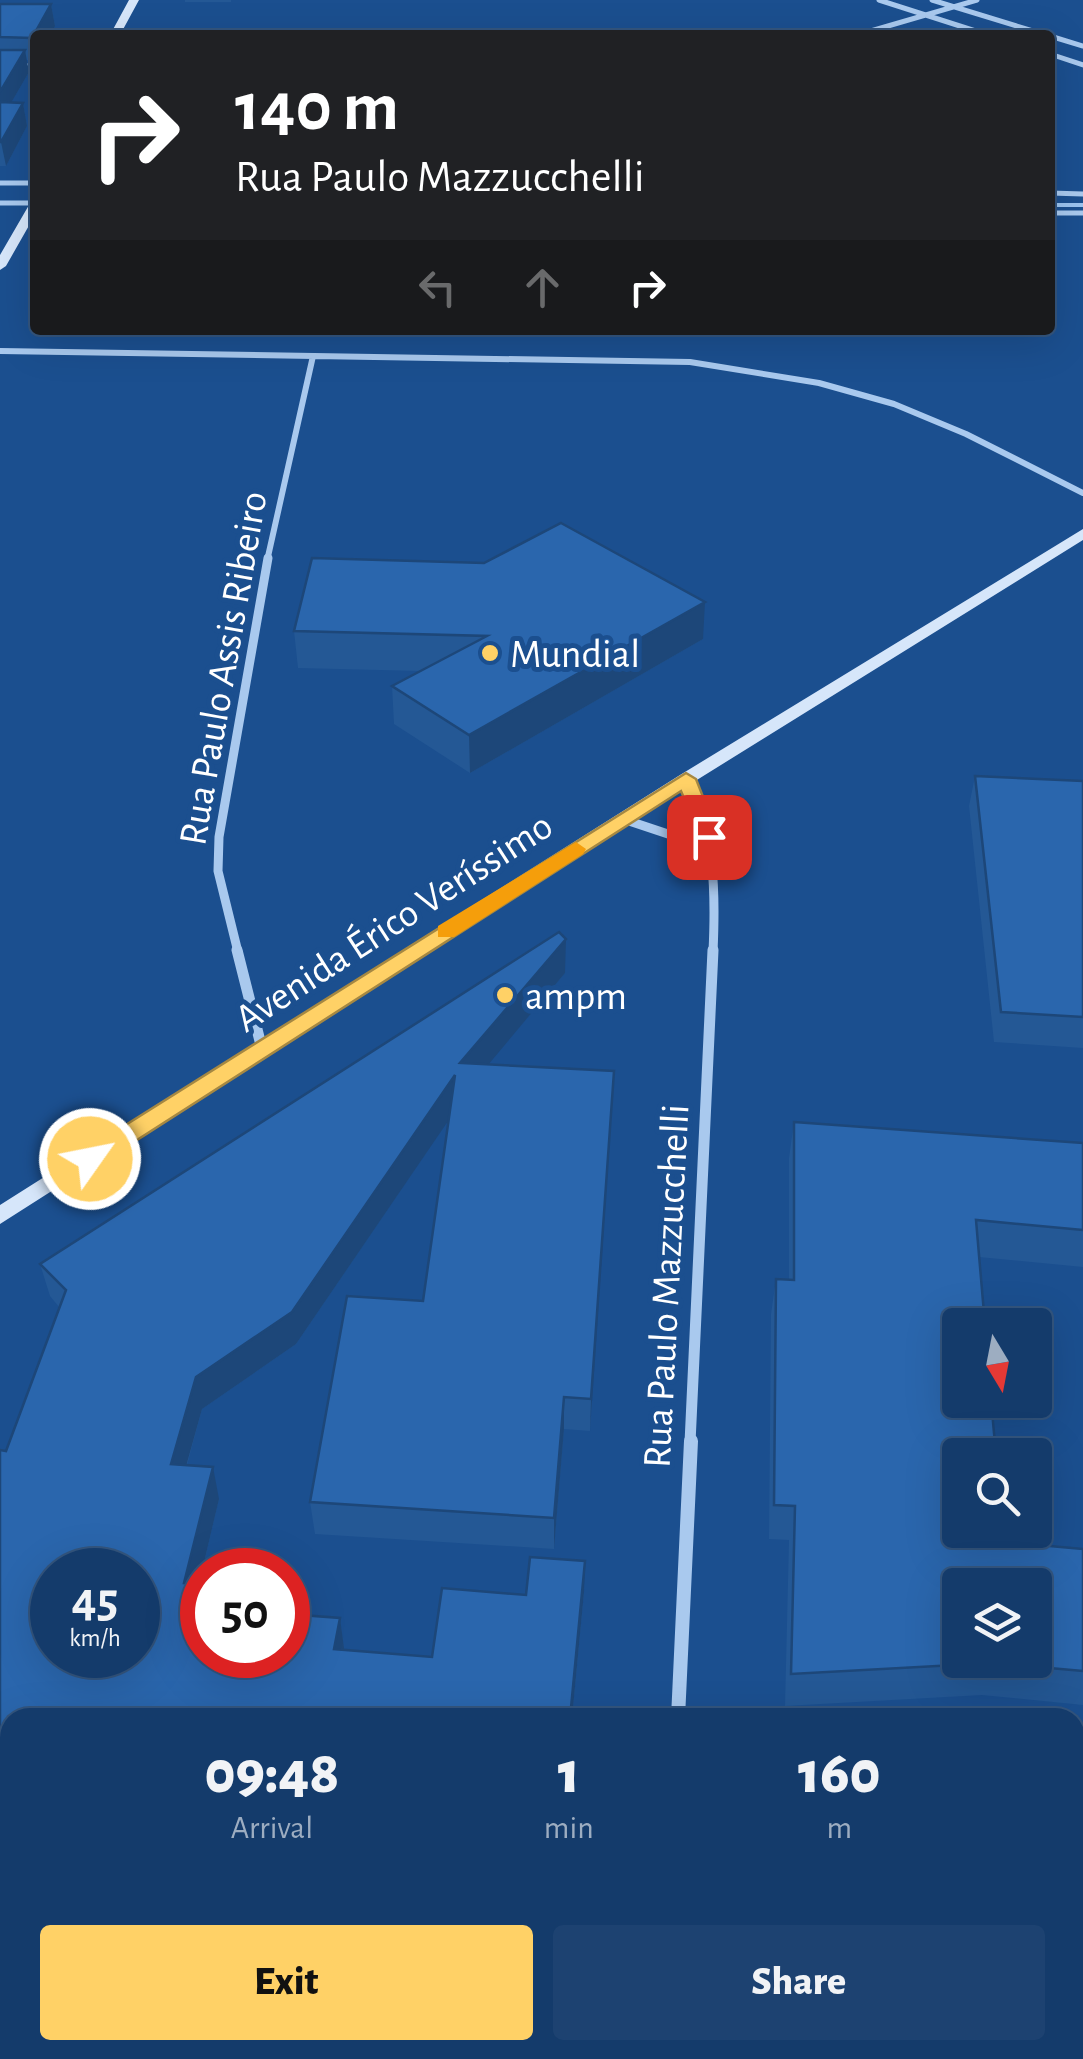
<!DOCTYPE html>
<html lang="en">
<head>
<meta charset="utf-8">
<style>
  :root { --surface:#143b6b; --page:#1d4271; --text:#f1f3f6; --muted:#9dadc1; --line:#33557e; --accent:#ffd166 }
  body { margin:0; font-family:"Alegreya Sans",sans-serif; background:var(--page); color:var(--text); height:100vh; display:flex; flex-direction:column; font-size:38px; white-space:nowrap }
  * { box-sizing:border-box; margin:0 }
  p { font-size:32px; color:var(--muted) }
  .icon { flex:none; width:55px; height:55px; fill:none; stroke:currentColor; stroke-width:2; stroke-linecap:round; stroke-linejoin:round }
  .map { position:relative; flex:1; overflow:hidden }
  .panel { position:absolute; left:0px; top:1708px; width:1085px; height:352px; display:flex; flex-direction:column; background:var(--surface); border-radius:30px 30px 0 0; box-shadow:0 10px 40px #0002,0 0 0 2px var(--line) }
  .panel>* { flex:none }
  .top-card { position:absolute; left:30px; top:30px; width:1025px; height:305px; border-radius:10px; box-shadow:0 10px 40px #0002,0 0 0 2px var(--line); background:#202124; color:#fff; overflow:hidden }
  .needle { width:65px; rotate:170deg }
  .tools { position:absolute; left:942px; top:1308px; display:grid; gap:20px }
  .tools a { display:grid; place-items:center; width:110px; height:110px; border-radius:10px; background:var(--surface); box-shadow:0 10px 40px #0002,0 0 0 2px var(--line); font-size:50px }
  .speed { position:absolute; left:30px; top:1548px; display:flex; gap:20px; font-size:50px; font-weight:700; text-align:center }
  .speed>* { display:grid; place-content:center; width:130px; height:130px; border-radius:50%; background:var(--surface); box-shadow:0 10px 40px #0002,0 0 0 2px var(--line); line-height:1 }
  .speed small { font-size:25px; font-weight:400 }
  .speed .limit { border:15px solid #d22; background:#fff; color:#111 }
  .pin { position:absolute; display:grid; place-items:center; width:85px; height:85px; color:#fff; margin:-42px; border-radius:20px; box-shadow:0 5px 15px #0006 }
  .me { position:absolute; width:110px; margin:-55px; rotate:57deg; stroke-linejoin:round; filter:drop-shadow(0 0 8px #0008) }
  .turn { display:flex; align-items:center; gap:35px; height:210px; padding:0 40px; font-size:45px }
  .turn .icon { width:130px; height:130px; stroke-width:2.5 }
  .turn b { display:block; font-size:70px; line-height:85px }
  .lanes { display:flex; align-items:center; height:95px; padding:0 40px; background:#0003; justify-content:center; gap:50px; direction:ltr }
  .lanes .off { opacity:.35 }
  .eta { display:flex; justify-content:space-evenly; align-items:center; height:170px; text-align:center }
  .eta b { font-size:60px; font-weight:800; line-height:70px }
  .action { display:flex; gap:20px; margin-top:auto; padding:20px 40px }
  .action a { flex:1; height:115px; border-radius:10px; background:var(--accent); color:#111; font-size:40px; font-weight:800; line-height:115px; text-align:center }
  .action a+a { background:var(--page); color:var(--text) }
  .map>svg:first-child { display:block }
</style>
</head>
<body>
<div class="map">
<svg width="1083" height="2059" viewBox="0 0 1083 2059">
  <rect width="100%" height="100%" fill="#1b4f8f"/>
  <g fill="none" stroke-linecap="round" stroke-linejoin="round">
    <path fill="#9cc4f0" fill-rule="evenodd" d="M 1050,203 L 1083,203 L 1083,207 L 1050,207 Z"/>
    <path stroke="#a9c9ee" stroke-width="5" d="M 879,0 L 988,35
      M 932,0 L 1046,35
      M 857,35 L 977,0
      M 1050,36 L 1083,46
      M 1050,54 L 1083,65
      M 0,66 L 35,66
      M 0,183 L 35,183
      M 1050,193 L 1083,194
      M 0,203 L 35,203
      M 1050,213 L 1083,213"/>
    <path stroke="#a9c9ee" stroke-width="6" d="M 0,351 L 690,362 L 819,383 L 894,404 L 966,434 L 1083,493
      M 267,561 L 313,356"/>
    <path stroke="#a9c9ee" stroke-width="9" d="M 686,779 C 715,839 716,887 713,952
      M 623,819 L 683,839 L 712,857
      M 238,952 L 218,871 L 219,837 L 268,558"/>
    <path stroke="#a9c9ee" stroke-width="11" d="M 237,950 L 262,1049
      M 690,1443 L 713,950"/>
    <path stroke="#a9c9ee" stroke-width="14" d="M 678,1718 L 691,1441"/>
    <path fill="#d6e6fa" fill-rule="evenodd" d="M 129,0 L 139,0 L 120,35 L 110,35 Z
      M 35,201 L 35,215 L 6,266 L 0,270 L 0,255 L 29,205 Z
      M 1083,529 L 1083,540 L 692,783 L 0,1224 L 0,1205 L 680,775 Z"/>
    <path fill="#fff" fill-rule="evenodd" d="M 1075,1879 L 1083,1879 L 1083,1923 L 1075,1923 Z
      M 10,1982 L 10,2026 L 0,2027 L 0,1983 Z
      M 1083,2035 L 1083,2059 L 1048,2059 L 1052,2050 L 1075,2050 L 1075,2036 Z"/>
  </g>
  <path fill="#245895" d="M 185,0 L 231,0 L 231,2 L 185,2 Z
    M 0,4 L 51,4 L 55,26 L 35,35 L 35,60 L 26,60 L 29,72 L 11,103 L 23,103 L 27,126 L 6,166 L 0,166 Z
    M 294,631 L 703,639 L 470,773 L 394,724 L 392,686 L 420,671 L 298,668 Z
    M 975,776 L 1083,781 L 1083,1048 L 994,1042 L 969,806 Z
    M 565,973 L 488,1064 L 614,1071 L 590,1431 L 564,1429 L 554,1549 L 315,1534 L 310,1502 L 423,1301 L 449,1119 L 296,1344 L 202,1409 L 187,1465 L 219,1499 L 199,1584 L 293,1592 L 297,1614 L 340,1618 L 344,1650 L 432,1657 L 526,1595 L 584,1592 L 572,1718 L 10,1718 L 10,1841 L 6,1841 L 0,1863 L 0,1450 L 6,1451 L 59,1307 L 50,1296 L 40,1264 Z
    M 794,1122 L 1083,1143 L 1083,1267 L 979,1257 L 1004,1542 L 1083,1549 L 1083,1705 L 982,1695 L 785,1706 L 789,1540 L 769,1539 L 771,1314 L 776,1279 L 789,1280 L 789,1158 Z"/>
  <path fill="#1d4779" d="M 51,4 L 55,26 L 50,35 L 35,35 L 35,56 L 32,38 Z
    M 25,50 L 29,72 L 0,122 L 0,92 Z
    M 23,103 L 27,126 L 6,166 L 1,142 Z
    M 705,602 L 703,639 L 470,773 L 469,735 Z
    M 566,939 L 565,973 L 462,1096 L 460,1063 Z
    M 614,1071 L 612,1104 L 590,1431 L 591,1399 Z
    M 455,1075 L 457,1108 L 296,1344 L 202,1409 L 178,1495 L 171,1464 L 196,1377 Z
    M 564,1397 L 564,1429 L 554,1549 L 554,1518 Z
    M 213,1467 L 219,1499 L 192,1613 L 184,1583 Z
    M 585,1561 L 584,1592 L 572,1718 L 570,1718 Z
    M 293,1592 L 298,1622 L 288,1614 Z
    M 340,1618 L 344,1648 L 338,1679 L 334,1649 Z
    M 0,1828 L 6,1841 L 0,1863 Z"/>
  <path fill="#2a66ad" stroke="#1d4779" stroke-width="2.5" fill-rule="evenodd" d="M 0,4 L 51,4 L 32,38 L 0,37 Z
    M 0,50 L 25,50 L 0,92 Z
    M 0,102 L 23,103 L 1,142 L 0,142 Z
    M 561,523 L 705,602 L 469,735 L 392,686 L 487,636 L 294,631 L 312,558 L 484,563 Z
    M 975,776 L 1083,781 L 1083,1017 L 1001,1012 Z
    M 559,932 L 566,939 L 460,1063 L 614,1071 L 591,1399 L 564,1397 L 554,1518 L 310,1502 L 347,1296 L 423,1301 L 455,1075 L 292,1312 L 196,1377 L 171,1464 L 213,1467 L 184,1583 L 202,1584 L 202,1655 L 288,1655 L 288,1591 L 293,1592 L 288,1614 L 340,1618 L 334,1649 L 432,1657 L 442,1588 L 526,1595 L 530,1557 L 585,1561 L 570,1718 L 10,1718 L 10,1815 L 0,1814 L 0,1450 L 6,1451 L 66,1290 L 40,1264 ZM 52,1570 L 138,1570 L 138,1655 L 52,1655 Z
    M 794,1122 L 1083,1143 L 1083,1230 L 976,1220 L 985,1325 L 960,1325 L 960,1400 L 991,1400 L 996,1455 L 960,1455 L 960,1530 L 1003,1530 L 1004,1542 L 1083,1549 L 1083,1671 L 992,1663 L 791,1674 L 795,1506 L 774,1505 L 776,1279 L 794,1280 ZM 960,1585 L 1035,1585 L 1035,1660 L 960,1660 Z"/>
  <path fill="#ffd166" stroke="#a68842" stroke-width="2.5" d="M 686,773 L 696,779 L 719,837 L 716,841 L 702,841 L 681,791 L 98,1165 L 81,1165 L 78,1159 L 81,1153 Z"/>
  <path fill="#f59e0b" d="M 576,842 L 586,849 L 583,854 L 454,937 L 438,937 L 438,926 Z"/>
  <g fill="#ffd166" stroke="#1b4f8f" stroke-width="4">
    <circle cx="490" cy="653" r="10"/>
    <circle cx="505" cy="995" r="10"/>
  </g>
  <g text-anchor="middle" stroke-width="10" stroke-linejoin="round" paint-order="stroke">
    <g font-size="40" fill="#fff" stroke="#1b4f8f" text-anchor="start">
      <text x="510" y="667">Mundial</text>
      <text x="525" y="1009">ampm</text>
    </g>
    <g font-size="40" fill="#fff" stroke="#1b4f8f">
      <text transform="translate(222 668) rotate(-80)" y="14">Rua Paulo Assis Ribeiro</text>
      <text transform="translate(393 921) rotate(-33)" y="14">Avenida Érico Veríssimo</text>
      <text transform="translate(665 1286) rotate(-87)" y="14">Rua Paulo Mazzucchelli</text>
    </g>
  </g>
</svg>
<div class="tools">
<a><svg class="needle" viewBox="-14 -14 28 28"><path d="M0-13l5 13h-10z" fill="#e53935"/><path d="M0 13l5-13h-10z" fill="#9dadc1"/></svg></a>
<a><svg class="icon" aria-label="search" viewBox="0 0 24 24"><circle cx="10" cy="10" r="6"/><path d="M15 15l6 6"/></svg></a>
<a><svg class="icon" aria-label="layers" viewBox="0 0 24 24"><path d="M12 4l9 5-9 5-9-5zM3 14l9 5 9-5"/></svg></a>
</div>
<div class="speed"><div>45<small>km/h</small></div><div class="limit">50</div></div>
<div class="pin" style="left:709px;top:837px;background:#d93025"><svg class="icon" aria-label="arrive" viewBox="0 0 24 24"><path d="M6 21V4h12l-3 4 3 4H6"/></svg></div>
<svg class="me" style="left:90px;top:1159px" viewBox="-20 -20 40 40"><circle r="17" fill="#ffd166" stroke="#fff" stroke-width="3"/><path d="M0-11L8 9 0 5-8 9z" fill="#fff"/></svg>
<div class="top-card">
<div class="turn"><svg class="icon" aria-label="right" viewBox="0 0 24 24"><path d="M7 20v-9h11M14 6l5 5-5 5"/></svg><div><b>140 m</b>Rua Paulo Mazzucchelli</div></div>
<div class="lanes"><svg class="icon off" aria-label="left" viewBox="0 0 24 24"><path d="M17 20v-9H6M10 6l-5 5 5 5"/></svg><svg class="icon off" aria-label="ahead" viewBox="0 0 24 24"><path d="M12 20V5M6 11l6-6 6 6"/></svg><svg class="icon" aria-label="right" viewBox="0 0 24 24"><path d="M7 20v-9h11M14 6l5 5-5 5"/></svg></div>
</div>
<section class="panel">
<div class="eta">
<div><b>09:48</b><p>Arrival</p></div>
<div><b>1</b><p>min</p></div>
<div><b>160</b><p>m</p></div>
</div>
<div class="action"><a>Exit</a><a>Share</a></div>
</section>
</div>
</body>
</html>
